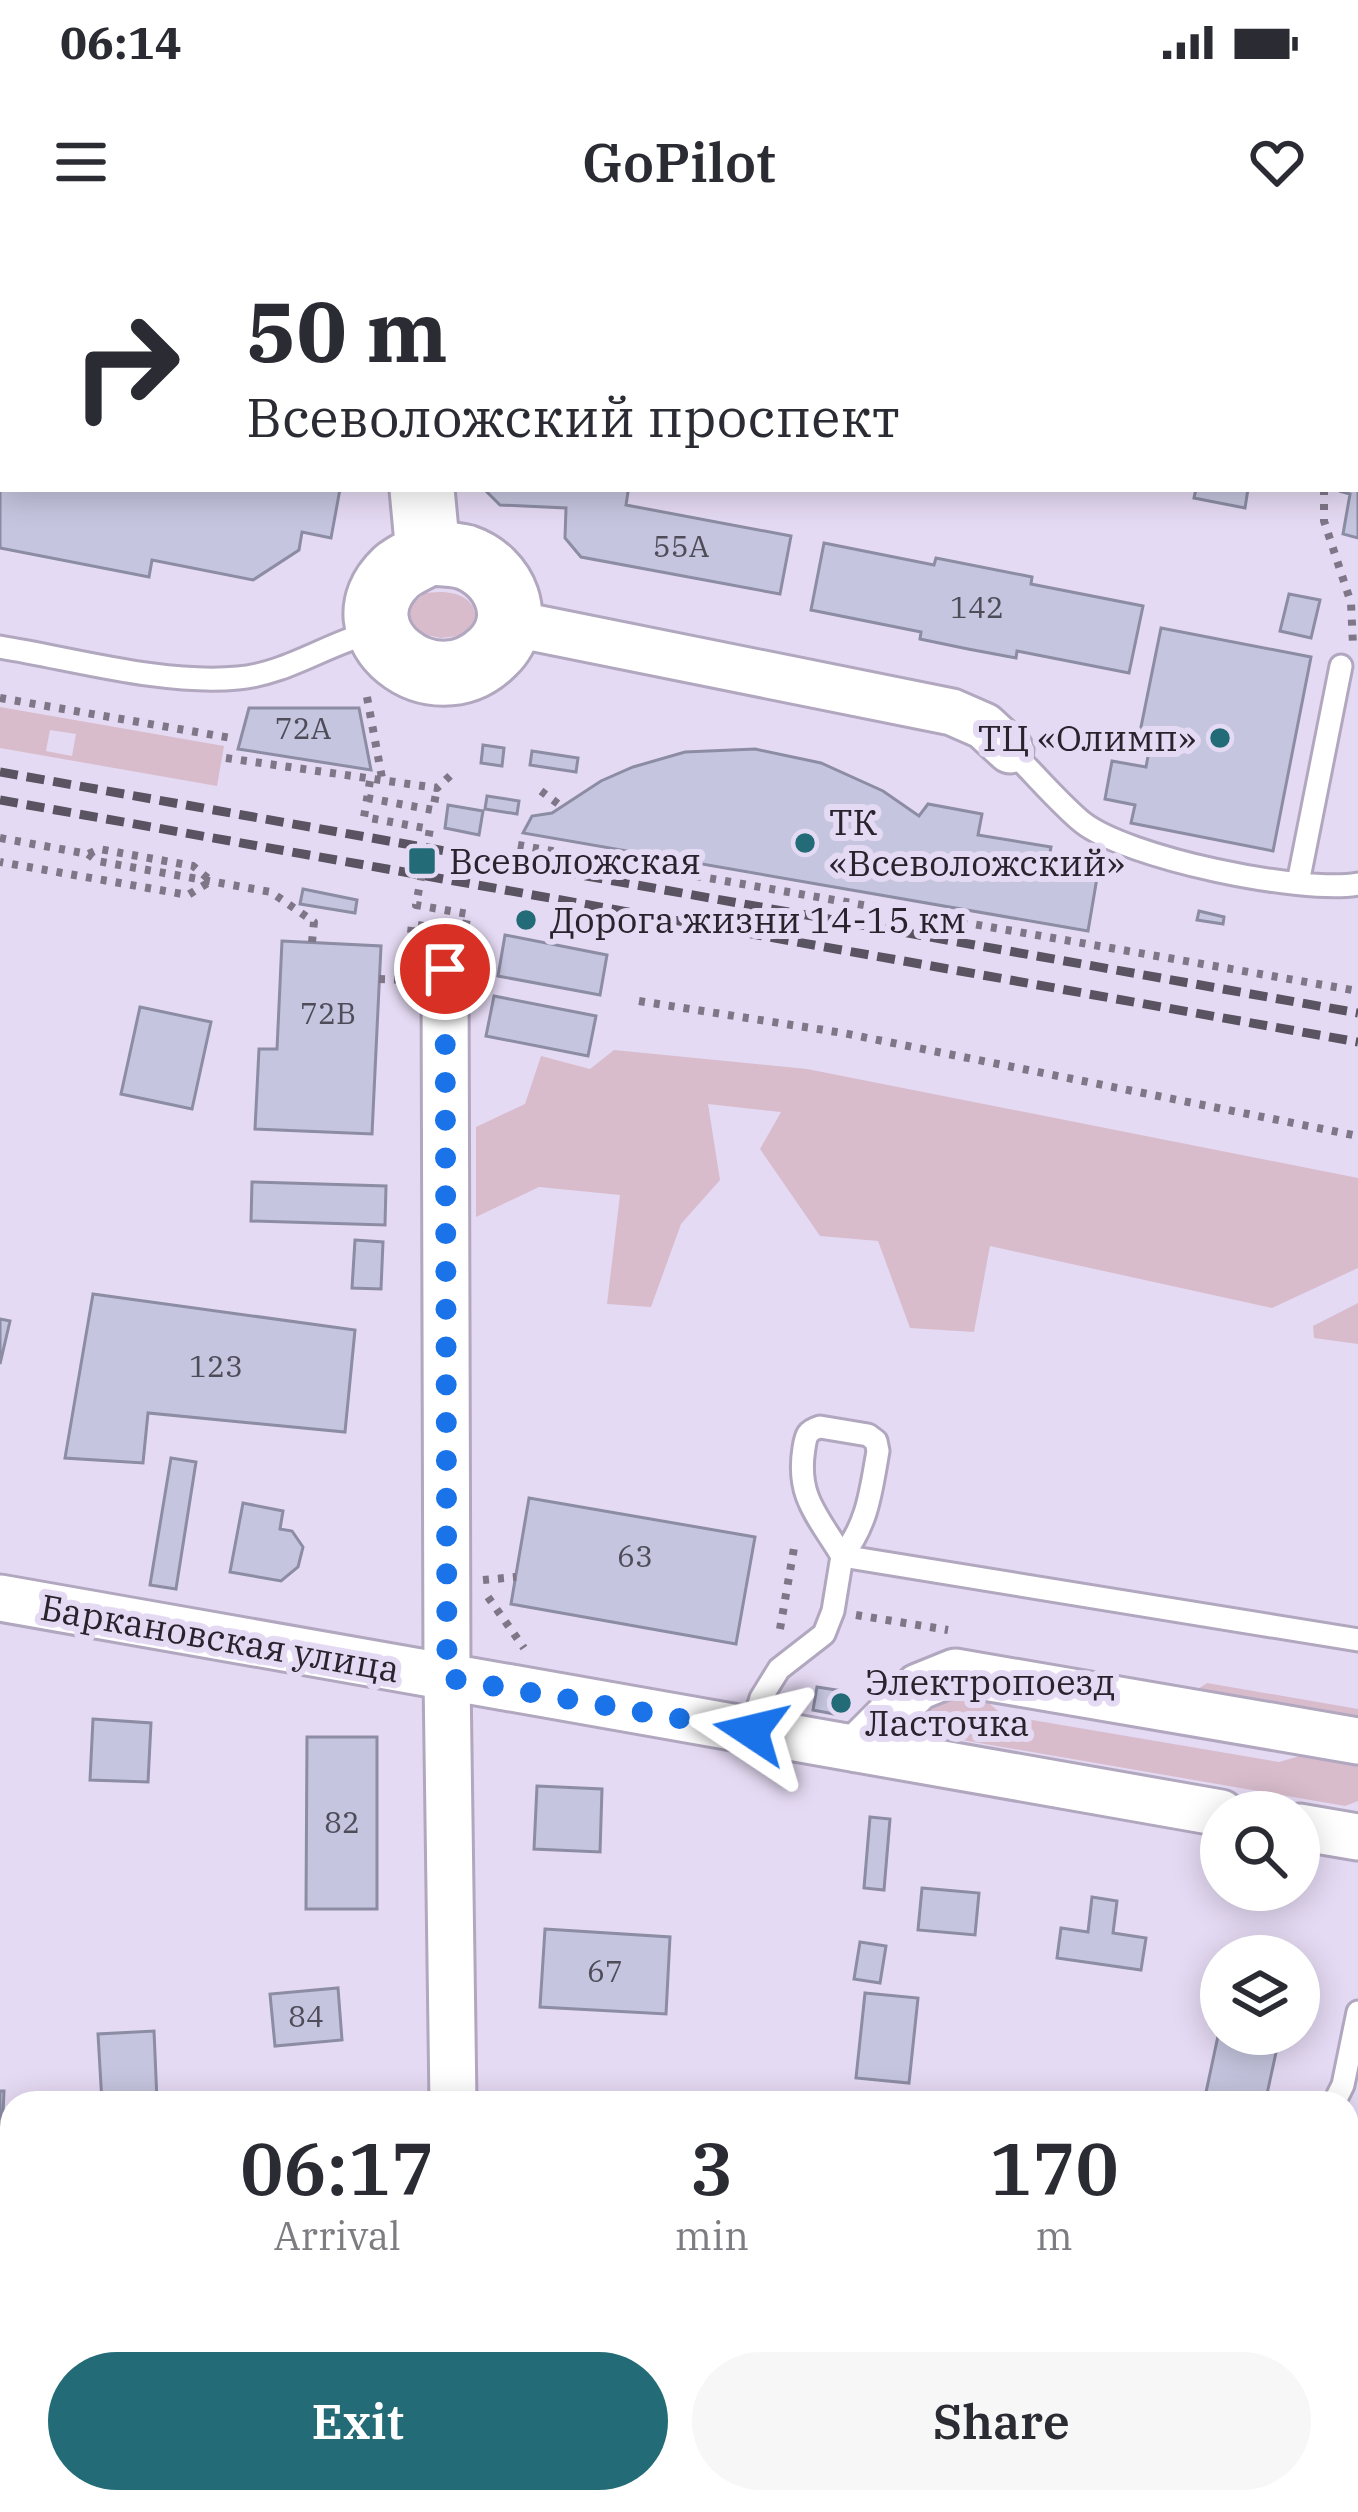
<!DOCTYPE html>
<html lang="en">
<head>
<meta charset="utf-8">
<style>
  :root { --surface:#fff; --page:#f7f7f7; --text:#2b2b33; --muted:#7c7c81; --accent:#236c77 }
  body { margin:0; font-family:"IBM Plex Serif",serif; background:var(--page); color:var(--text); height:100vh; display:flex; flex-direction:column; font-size:45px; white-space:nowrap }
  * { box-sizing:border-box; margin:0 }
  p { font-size:39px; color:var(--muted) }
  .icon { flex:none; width:66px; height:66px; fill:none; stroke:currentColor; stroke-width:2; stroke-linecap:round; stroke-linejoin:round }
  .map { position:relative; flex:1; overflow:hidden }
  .panel { position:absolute; left:0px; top:1851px; width:1359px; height:423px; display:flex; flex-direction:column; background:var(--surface); border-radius:36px 36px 0 0; box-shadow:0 6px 30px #0003 }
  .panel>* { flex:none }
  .hud { position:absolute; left:0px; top:0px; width:1359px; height:252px; box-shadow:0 6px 30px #0003; background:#fff; color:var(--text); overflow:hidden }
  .fabs { position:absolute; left:1200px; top:1551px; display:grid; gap:24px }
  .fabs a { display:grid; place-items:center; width:120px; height:120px; border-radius:50%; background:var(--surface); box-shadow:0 6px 30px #0003; font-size:60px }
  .pin { position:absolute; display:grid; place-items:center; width:102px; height:102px; color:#fff; margin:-51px; border:6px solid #fff; border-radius:50%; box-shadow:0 3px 12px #0007 }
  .me { position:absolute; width:132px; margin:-66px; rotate:280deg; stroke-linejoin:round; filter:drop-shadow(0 0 9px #0008) }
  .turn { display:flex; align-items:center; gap:42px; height:252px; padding:0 48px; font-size:54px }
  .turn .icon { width:156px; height:156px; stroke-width:2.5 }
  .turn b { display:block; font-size:84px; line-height:102px }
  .eta { display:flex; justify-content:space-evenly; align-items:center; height:204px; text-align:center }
  .eta b { font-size:72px; font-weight:600; line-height:84px }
  .button { display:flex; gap:24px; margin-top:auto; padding:24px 48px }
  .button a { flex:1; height:138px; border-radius:72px; background:var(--accent); color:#fff; font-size:48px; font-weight:600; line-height:138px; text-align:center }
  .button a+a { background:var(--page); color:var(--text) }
  .status { display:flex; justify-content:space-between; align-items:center; height:84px; padding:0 60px; background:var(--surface); direction:ltr }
  .status svg { height:33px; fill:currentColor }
  header { display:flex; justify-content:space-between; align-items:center; height:156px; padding:0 48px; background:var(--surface); font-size:54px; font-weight:600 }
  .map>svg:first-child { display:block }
</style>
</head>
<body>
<div class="status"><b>06:14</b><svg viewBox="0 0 49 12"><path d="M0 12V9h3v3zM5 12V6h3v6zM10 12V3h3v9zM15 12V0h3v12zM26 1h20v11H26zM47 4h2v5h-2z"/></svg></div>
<header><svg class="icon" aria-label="menu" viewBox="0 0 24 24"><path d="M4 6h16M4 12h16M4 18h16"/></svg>GoPilot<svg class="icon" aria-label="heart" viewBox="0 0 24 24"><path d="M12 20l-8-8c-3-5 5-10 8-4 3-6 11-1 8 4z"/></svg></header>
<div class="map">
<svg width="1358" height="2272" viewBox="0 0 1358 2272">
  <rect width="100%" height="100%" fill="#e5daf3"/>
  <path fill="#d8bccc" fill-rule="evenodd" d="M 439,352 C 457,352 476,358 476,380 L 467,395 L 441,398 L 417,393 L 409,377 L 411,365 L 425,353 Z
    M 0,467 L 224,506 L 217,546 L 0,508 ZM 50,490 L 76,494 L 72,516 L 46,511 Z
    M 614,810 L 807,829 L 1358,938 L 1358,1028 L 1272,1068 L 990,1006 L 974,1092 L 910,1088 L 878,1001 L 820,996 L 760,909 L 781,872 L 708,864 L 720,940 L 681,984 L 651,1067 L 607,1064 L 620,955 L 539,947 L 476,977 L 476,887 L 525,864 L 541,816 L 590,829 Z
    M 1358,1063 L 1358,1104 L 1314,1098 L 1313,1086 Z
    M 1207,1443 L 1358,1469 L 1358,1487 L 1243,1467 L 1198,1449 Z
    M 938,1454 L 979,1455 L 1003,1475 L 1279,1522 L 1317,1511 L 1358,1518 L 1358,1561 L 1345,1566 L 927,1494 L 919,1484 L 922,1471 Z
    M 485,2262 L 741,2262 L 750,2272 L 483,2272 Z
    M 873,2262 L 1020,2262 L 1012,2272 L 858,2272 Z"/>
  <path fill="#c5c5df" stroke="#8c8ca4" stroke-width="3" d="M 267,0 L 349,0 L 349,3 L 267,3 Z
    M 495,0 L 551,0 L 495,3 Z
    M 0,147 L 3,249 L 340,249 L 331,298 L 302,292 L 299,310 L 253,340 L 152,320 L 149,337 L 0,308 Z
    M 1356,189 L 1358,189 L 1358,298 L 1343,294 L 1350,254 L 1339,251 L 1356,249 Z
    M 484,249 L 624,249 L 628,252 L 626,265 L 791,296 L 780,354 L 581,317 L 565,298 L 566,268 L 500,265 Z
    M 1196,249 L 1248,249 L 1245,268 L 1194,258 Z
    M 824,303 L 934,325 L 936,318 L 1032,337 L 1031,344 L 1143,366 L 1129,433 L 1017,411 L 1016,418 L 968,409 L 920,399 L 921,392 L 811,370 Z
    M 1289,354 L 1320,360 L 1311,398 L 1280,391 Z
    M 1161,388 L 1311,417 L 1273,611 L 1131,583 L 1135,565 L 1105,559 L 1112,521 L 1146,527 L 1151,500 L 1139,497 Z
    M 249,468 L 359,468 L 371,530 L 238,509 Z
    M 483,505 L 504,508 L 502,526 L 481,523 Z
    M 755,509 L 821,523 L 883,551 L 919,576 L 928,564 L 982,574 L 978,595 L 1051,607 L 1049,617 L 1099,626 L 1088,691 L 523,593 L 532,576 L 552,573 L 601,541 L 633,527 L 685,512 Z
    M 532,511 L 578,518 L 576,532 L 530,525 Z
    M 487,556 L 519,561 L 517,574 L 485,569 Z
    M 448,565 L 483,571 L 479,595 L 445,588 Z
    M 303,649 L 357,660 L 355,673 L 300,664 Z
    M 1199,671 L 1224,677 L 1223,684 L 1197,680 Z
    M 505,695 L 607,715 L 600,755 L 498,736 Z
    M 282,701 L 381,706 L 372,894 L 255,889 L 259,809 L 277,809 Z
    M 494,756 L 596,776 L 588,816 L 486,796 Z
    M 140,767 L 211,782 L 192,869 L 121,854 Z
    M 252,942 L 386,946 L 385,985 L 251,981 Z
    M 355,1000 L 383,1002 L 381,1049 L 352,1048 Z
    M 93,1054 L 355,1090 L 345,1192 L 148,1173 L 143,1223 L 65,1218 Z
    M 0,1079 L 10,1081 L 0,1124 Z
    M 171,1218 L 196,1222 L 176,1349 L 150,1345 Z
    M 529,1258 L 755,1297 L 736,1404 L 511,1364 Z
    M 243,1263 L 283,1271 L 280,1289 L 292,1291 L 303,1307 L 298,1327 L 281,1341 L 230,1332 Z
    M 817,1447 L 843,1451 L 839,1475 L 813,1470 Z
    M 93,1479 L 151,1483 L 148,1542 L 90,1540 Z
    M 307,1497 L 377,1497 L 377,1669 L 306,1669 Z
    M 537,1546 L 602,1549 L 600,1612 L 534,1609 Z
    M 870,1577 L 890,1579 L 884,1650 L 864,1648 Z
    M 922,1648 L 979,1653 L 975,1695 L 918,1690 Z
    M 1092,1657 L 1117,1661 L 1113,1693 L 1146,1698 L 1141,1730 L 1057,1718 L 1061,1688 L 1088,1692 Z
    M 545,1689 L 670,1697 L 666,1774 L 540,1767 Z
    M 860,1702 L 886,1706 L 880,1743 L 854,1739 Z
    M 338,1748 L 342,1800 L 275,1806 L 270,1754 Z
    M 865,1753 L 918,1758 L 909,1843 L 856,1838 Z
    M 154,1791 L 157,1861 L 102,1863 L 98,1794 Z
    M 1218,1796 L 1277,1808 L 1265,1863 L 1233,1863 L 1205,1857 Z
    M 0,1851 L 4,1851 L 2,1896 L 0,1896 Z"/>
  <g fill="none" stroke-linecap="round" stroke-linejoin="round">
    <defs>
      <path id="lane" d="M 182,3 L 183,0
        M 0,83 L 3,84
        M 1356,114 L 1358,111
        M 0,407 C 74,419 163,445 238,438 C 287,434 329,402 377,391
        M 1010,510 C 1034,533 1057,561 1082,582 C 1127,618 1301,654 1358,644
        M 1298,643 L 1341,426
        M 820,1187 L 868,1195 L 876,1201 L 878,1211 C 871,1250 868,1284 842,1316 C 818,1276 796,1257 804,1208 C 806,1195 807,1191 820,1187 Z
        M 751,1491 L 761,1458 L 779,1429 L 824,1394 L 833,1371 L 842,1316 L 1358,1400
        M 1334,1863 L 1343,1845 L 1358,1772"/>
      <path id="street" d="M 1257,0 L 1273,3
        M 1356,18 L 1358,19
        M 510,383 L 952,472 L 984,486 L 1010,510
        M 445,729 L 447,1438 L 453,1863
        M 0,1358 L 1221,1573
        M 856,1509 L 918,1447 L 955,1432 L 1358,1501
        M 1299,1587 L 1358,1597
        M 438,2272 L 439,2262"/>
      <path id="secondary" d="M 415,0 L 415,3
        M 422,249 L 428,313
        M 428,313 C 440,314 454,314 465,317 C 506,331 526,380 493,412 C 433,472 333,392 396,332 C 405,324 419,319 428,313 Z"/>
    </defs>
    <use href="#lane" stroke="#b1a7bf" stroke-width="27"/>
    <use href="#street" stroke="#b1a7bf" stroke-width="51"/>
    <use href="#secondary" stroke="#b1a7bf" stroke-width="69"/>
    <path stroke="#7f7788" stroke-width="8" stroke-dasharray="6 9" stroke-linecap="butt" d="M 1324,249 L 1324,281 L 1351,363 L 1353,405
      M 367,457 L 382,538
      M 0,458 L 231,498
      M 226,518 L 437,548 L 452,534
      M 370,541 L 364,577 L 430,589 L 416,665 L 468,674 L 464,693
      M 541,551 L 561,566
      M 367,558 L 433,570 L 437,548
      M 0,598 L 88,614 L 99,609 L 193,626 L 211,641 L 188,655 L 0,622
      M 518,605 L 1358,751
      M 88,614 L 97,621 L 271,652 L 314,682 L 312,702
      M 635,626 L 638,613
      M 411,693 L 412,684 L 437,688
      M 379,739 L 409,740
      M 639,761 L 843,793 L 1358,896
      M 483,1340 L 516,1337
      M 488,1357 L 524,1408
      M 856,1375 L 948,1390
      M 780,1389 L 794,1308"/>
    <use href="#lane" stroke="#fff" stroke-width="21"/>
    <use href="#street" stroke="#fff" stroke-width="45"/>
    <use href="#secondary" stroke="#fff" stroke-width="63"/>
    <path stroke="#5a5361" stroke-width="9" stroke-dasharray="18 9" stroke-linecap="butt" d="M 0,532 L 1358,773
      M 0,560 L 1358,802"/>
  </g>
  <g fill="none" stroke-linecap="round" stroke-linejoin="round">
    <path stroke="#1a73e8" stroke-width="21" stroke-dasharray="0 37.8" d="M 445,729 L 447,1438 L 751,1491"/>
  </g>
  <g fill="#236c77" stroke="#e5daf3" stroke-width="4.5">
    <circle cx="1220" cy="498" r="12"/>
    <circle cx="805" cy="603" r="12"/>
    <rect x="407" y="606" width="30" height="30" rx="6"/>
    <circle cx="526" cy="680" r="12"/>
    <circle cx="841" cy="1463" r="12"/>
  </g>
  <g text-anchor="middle" stroke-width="12" stroke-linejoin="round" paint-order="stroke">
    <g font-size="30" fill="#4f4c5a">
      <text x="681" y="317">55А</text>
      <text x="977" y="378">142</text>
      <text x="303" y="499">72А</text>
      <text x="328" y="784">72В</text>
      <text x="216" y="1137">123</text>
      <text x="635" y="1327">63</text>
      <text x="342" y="1593">82</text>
      <text x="605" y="1742">67</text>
      <text x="306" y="1787">84</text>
    </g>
    <g font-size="36" fill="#28232d" stroke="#e5daf3" text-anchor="start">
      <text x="1196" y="511" text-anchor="end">ТЦ «Олимп»</text>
      <text x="829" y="595">ТК<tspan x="829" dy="41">«Всеволожский»</tspan></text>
      <text x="449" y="634">Всеволожская</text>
      <text x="550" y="693">Дорога жизни 14-15 км</text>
      <text x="865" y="1455">Электропоезд<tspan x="865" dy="41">Ласточка</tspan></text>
    </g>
    <g font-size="36" fill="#28232d" stroke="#e5daf3">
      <text transform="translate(220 1398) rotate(10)" y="13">Баркановская улица</text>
    </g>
  </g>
</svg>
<div class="fabs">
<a><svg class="icon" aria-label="search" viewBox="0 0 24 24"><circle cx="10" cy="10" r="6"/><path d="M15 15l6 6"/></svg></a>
<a><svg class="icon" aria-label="layers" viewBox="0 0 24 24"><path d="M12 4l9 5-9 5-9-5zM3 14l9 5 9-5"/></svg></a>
</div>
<div class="pin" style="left:445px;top:729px;background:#d93025"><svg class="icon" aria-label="arrive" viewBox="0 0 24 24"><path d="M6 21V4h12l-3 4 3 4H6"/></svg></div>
<svg class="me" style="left:751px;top:1491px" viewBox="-20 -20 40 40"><path d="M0-17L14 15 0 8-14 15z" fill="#1a73e8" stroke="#fff" stroke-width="4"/></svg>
<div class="hud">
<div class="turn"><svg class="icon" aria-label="right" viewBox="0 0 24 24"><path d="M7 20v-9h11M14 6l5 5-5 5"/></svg><div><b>50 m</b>Всеволожский проспект</div></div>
</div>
<section class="panel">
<div class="eta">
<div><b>06:17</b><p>Arrival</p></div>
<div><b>3</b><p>min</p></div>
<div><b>170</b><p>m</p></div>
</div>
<div class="button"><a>Exit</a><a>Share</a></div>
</section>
</div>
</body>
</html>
